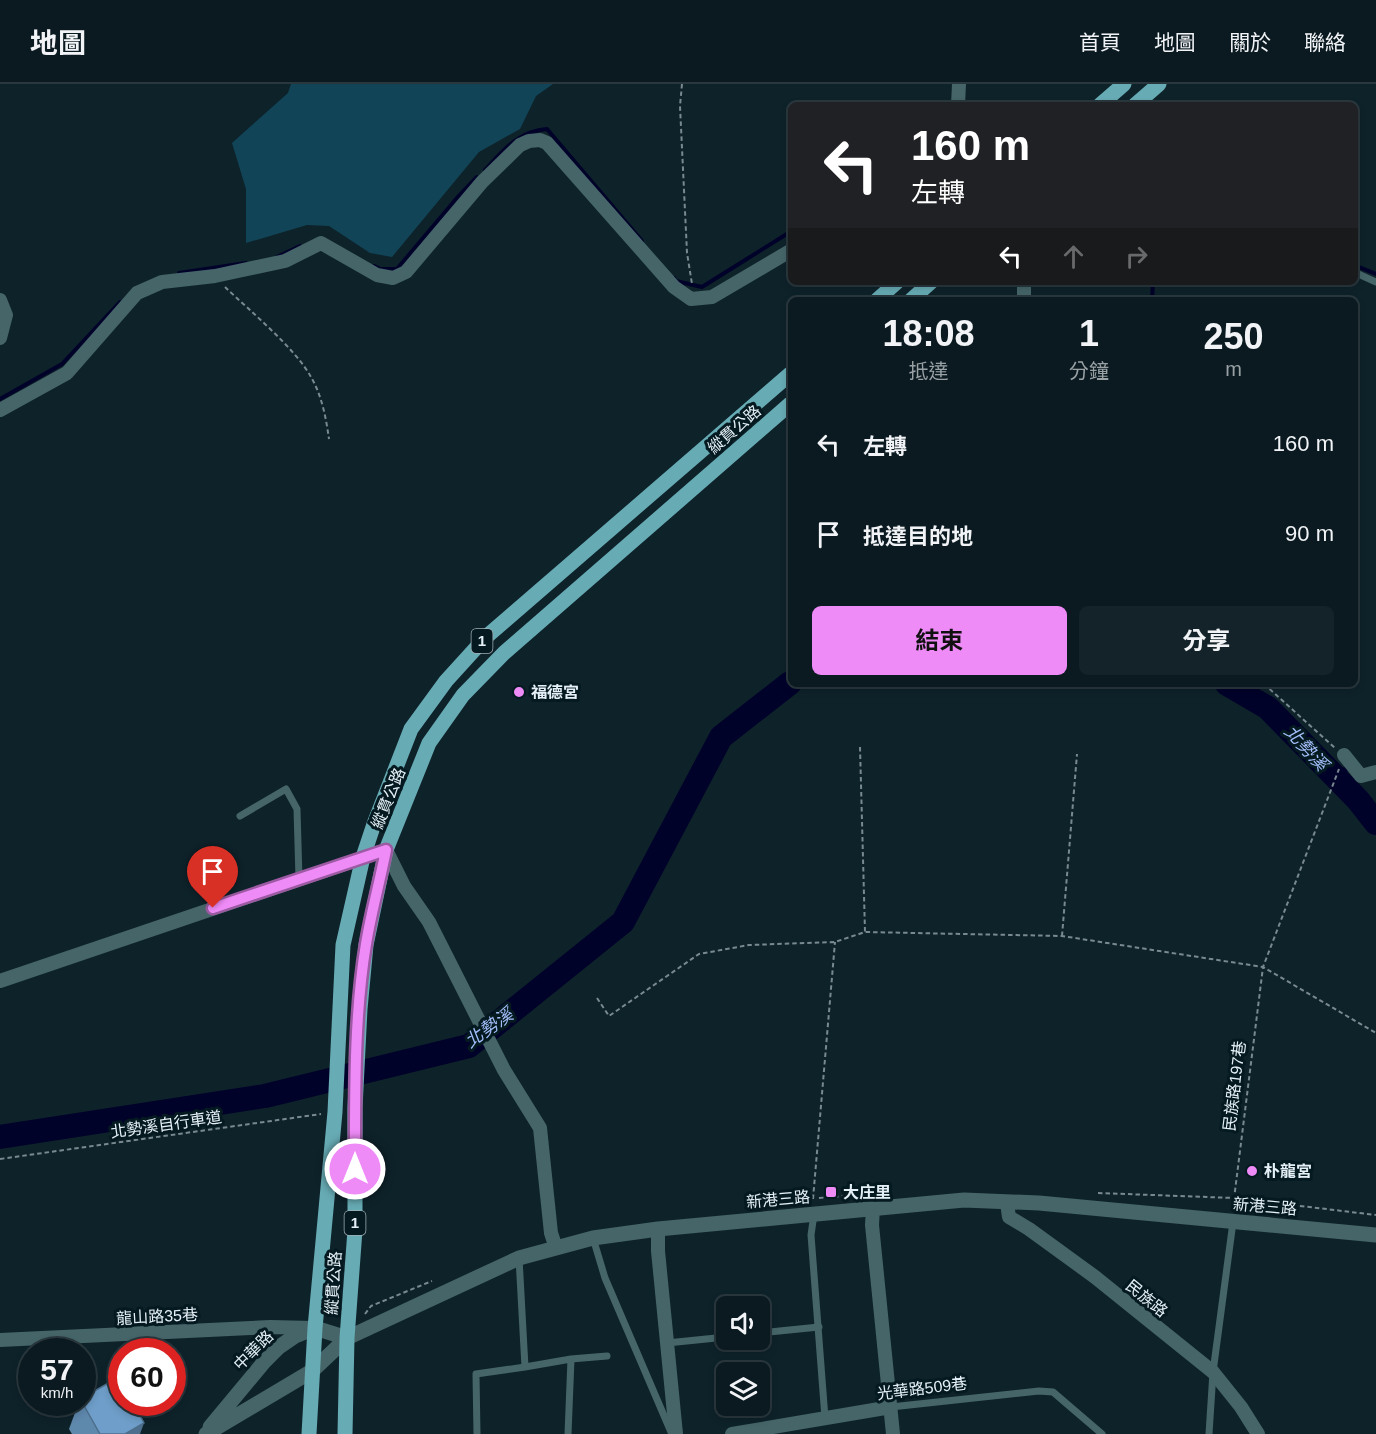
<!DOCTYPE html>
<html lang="zh-TW">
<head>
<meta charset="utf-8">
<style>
  :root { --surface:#0a1a20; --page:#132329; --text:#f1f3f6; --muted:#99a1a5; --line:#2a383e; --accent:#ef8bf7 }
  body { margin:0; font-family:Arial,"Noto Sans TC",sans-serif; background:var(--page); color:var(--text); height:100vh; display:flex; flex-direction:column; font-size:22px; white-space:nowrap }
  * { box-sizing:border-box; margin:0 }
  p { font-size:20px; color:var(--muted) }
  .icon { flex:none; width:33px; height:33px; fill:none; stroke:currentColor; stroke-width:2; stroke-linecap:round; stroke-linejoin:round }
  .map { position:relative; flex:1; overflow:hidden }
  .drawer { position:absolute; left:788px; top:213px; width:570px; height:390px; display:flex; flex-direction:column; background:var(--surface); border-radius:9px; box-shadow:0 3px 9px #0003,0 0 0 2px var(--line) }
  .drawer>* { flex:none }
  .guide { position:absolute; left:788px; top:18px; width:570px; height:183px; border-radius:9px; box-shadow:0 3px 9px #0003,0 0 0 2px var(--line); background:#202124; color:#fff; overflow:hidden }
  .controls { position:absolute; left:716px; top:1212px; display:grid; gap:12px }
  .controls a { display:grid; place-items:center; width:54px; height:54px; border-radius:9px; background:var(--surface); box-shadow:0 3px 9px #0003,0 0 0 2px var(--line); font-size:30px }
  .speed { position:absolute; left:18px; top:1254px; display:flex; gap:12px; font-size:30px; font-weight:700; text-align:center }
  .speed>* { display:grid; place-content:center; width:78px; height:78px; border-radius:50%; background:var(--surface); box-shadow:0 3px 9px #0003,0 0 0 2px var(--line); line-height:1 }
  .speed small { font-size:15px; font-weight:400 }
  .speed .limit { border:9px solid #d22; background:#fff; color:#111 }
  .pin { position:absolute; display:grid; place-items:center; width:51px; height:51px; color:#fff; margin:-62px -26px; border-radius:50% 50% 50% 0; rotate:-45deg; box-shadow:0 0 6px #0007 }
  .pin .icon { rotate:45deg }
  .me { position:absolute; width:66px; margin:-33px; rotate:0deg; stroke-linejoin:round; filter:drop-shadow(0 0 4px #0008) }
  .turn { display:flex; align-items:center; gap:21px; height:126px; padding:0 24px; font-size:27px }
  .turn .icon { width:78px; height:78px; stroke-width:2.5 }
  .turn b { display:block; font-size:42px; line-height:51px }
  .lanes { display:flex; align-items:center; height:57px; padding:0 24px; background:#0003; justify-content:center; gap:30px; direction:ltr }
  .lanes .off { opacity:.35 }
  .eta { display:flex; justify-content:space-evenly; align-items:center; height:102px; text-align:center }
  .eta b { font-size:36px; font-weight:700; line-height:42px }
  .cta { display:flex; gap:12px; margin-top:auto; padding:12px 24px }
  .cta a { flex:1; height:69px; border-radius:9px; background:var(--accent); color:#111; font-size:24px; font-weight:700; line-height:69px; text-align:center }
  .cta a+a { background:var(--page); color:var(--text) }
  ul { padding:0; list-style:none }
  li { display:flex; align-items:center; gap:18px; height:90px; padding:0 24px }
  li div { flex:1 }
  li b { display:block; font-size:22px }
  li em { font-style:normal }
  header { display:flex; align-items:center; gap:36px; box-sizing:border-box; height:84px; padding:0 30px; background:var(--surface); border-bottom:2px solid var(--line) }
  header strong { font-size:28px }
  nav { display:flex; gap:33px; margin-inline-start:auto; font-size:21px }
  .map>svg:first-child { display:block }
</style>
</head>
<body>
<header>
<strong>地圖</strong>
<nav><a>首頁</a><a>地圖</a><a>關於</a><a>聯絡</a></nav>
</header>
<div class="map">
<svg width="1376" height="1350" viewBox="0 0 1376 1350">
  <rect width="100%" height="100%" fill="#0e222a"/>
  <path fill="#114457" d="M 291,0 L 553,0 L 536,12 L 520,45 L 479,68 L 392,173 L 370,169 L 329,142 L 307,141 L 246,159 L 246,105 L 232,59 L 288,9 Z"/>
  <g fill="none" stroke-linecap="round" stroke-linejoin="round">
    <path stroke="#01022a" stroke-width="4" d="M 485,86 C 503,67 518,47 547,45 L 642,157
      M 277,173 L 300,162
      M 1354,181 L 1376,190
      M 374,182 L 380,185 L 397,185 L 457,114 L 477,93
      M 179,189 L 246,179
      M 674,194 L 676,197 L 702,203 L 790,148
      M 1152,216 L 1153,198
      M 0,315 L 62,280 L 120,218
      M 1329,686 L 1351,685"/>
    <path stroke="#01022a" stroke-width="24" d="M 1227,600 L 1268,624 L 1358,716 L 1376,739
      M 0,1053 L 265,1012 L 469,962 L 623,838 L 721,653 L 790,599"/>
    <path stroke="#798990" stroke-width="2" stroke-dasharray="4.5 3" stroke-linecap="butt" d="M 682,0 L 680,22 L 687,169 L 692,200
      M 225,203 C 250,227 295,264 311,293 C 322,312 326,334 329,355
      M 1264,600 L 1335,664
      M 860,663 L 865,848
      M 1062,852 L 1077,670
      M 597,914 L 609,932 L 699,870 L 749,861 L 835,858 L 865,848 L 1062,852 L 1263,883 L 1376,949
      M 0,1075 L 321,1030
      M 1098,1109 L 1234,1114 L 1376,1131
      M 819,1114 L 891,1108
      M 813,1115 L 835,858
      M 1233,1123 L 1263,883 L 1339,685
      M 365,1230 L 371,1222 L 432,1197"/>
    <path stroke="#456569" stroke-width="7" d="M 1354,188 L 1376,198
      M 240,732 L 286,705 L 297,725 L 299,795
      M 814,1130 L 811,1151 L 825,1334
      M 593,1154 L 605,1194 L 671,1348
      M 519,1174 L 525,1283 L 571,1275 L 568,1350
      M 759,1249 L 819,1243
      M 667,1259 L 726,1253
      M 571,1275 L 607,1272
      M 891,1323 L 1039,1307 L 1053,1308 L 1102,1350
      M 477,1350 L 476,1290 L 525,1283
      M 1209,1350 L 1213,1288 L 1233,1138"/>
    <path stroke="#456569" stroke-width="14" d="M 958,21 L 959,0
      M 1024,198 L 1024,216
      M 0,216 L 6,231 L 0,254
      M 0,326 L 67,289 L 137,209 L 162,198 L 215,192 L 285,177 L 321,159 L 377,191 L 393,194 L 406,188 L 482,98 L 520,61 L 529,57 L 540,56 L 547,59 L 674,203 L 691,215 L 712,213 L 790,167
      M 1344,671 L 1361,692 L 1376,688
      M 0,897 L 386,766 L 404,802 L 429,838 L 504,986 L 540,1044 L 551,1149 L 556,1164
      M 1007,1119 L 1009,1133 L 1029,1145 L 1095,1193 L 1213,1288 L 1241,1323 L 1258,1350
      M 873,1123 L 872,1141 L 893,1350
      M 658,1145 L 658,1167 L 676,1350
      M 0,1256 L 270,1243 L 313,1244
      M 732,1350 L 891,1323"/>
    <path stroke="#456569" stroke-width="15" d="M 210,1343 L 264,1278 L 279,1263 L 295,1252 L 315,1244 L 347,1254
      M 206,1350 L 312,1287 L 347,1254 L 519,1174 L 593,1154 L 658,1145 L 964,1116 L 1039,1119 L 1376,1151"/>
    <path stroke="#67abb4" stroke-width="15" d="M 1100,21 L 1124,0
      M 1135,21 L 1159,0
      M 877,216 L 897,198
      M 911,216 L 931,198
      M 309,1350 L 315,1244 L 335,1028 L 343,861 L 363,773 L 374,740 L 411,645 L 446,597 L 486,553 L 790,290
      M 345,1350 L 347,1254 L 355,1146 L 355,1024 L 360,925 L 366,861 L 386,766 L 429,659 L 463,611 L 504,569 L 790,320"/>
  </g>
  <path fill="#5f88ad" d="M 79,1318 L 82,1318 L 140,1350 L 72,1350 L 69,1345 Z"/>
  <path fill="#4d6f8d" d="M 144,1339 L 140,1350 L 125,1350 Z"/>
  <path fill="#6e9ec9" stroke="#4d6f8d" stroke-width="1.5" d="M 119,1293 L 122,1298 L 122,1318 L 133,1318 L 144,1339 L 125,1350 L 100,1350 L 82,1318 L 82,1314 Z"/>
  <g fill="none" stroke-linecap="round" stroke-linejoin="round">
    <defs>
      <path id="route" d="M 213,824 L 386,766 C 380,797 371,829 366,860 C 354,932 355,1012 355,1085"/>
    </defs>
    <use href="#route" stroke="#9b5aa1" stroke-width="15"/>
    <use href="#route" stroke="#ef8bf7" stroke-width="10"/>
  </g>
  <g fill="#ef8bf7" stroke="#051921" stroke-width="2">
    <circle cx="519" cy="608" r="6"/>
    <circle cx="1252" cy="1087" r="6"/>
    <rect x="825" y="1102" width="12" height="12" rx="3"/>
  </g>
  <g text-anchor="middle" stroke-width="6" stroke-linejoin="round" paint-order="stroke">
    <g fill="#051921" stroke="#a1b0b6" stroke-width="1.5">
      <rect x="471.5" y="545" width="21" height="24" rx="4.5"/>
      <rect x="344.5" y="1127" width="21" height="24" rx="4.5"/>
    </g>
    <g font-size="15" font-weight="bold" fill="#e4f0f6">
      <text x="482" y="562">1</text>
      <text x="355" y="1144">1</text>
    </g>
    <g font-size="16" fill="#e4f0f6" stroke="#051921">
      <text transform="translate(734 345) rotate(-41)" y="6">縱貫公路</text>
      <text transform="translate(388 714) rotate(-68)" y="6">縱貫公路</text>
      <text transform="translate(1234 1002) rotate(-83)" y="6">民族路197巷</text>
      <text transform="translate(166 1040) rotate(-8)" y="6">北勢溪自行車道</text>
      <text transform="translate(778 1115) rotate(-5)" y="6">新港三路</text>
      <text transform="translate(1265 1122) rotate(5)" y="6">新港三路</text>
      <text transform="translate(333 1199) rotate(-86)" y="6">縱貫公路</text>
      <text transform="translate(1147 1214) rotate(39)" y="6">民族路</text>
      <text transform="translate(157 1232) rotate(-3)" y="6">龍山路35巷</text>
      <text transform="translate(253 1266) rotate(-45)" y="6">中華路</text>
      <text transform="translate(922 1304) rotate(-7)" y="6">光華路509巷</text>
    </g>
    <g font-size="16" font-weight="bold" fill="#e4f0f6" stroke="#051921" text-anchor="start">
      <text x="531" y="614">福德宮</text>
      <text x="1264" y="1093">朴龍宮</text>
      <text x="843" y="1114">大庄里</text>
    </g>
    <g font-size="18" font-style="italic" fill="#a3bef9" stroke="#051921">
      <text transform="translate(1306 664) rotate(47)" y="6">北勢溪</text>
      <text transform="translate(489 944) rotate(-35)" y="6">北勢溪</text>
    </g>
  </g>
</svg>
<div class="controls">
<a><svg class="icon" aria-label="sound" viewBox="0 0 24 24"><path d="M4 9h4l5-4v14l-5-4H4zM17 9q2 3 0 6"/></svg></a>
<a><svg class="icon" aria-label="layers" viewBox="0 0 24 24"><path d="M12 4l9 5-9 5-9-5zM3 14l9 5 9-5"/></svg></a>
</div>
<div class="speed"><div>57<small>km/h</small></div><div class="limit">60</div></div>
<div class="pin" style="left:213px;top:824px;background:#d93025"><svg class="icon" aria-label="arrive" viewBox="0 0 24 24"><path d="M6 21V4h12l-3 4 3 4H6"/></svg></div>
<svg class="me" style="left:355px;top:1085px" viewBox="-20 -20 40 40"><circle r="17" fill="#ef8bf7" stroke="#fff" stroke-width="3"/><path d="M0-11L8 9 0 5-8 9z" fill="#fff"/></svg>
<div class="guide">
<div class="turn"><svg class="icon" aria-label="left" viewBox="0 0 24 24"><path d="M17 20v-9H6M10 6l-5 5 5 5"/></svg><div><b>160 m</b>左轉</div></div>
<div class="lanes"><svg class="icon" aria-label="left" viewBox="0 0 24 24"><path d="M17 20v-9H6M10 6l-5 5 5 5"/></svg><svg class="icon off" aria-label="ahead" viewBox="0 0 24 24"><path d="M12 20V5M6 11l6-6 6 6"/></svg><svg class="icon off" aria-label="right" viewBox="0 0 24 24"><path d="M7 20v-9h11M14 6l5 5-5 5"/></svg></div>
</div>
<section class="drawer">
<div class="eta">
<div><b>18:08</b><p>抵達</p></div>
<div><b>1</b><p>分鐘</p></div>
<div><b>250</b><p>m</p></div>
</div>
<ul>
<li><svg class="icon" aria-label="left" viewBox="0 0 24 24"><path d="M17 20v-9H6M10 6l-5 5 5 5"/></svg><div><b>左轉</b></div><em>160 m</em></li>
<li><svg class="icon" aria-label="arrive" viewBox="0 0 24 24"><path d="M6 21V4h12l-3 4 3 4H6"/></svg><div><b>抵達目的地</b></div><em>90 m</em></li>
</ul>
<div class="cta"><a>結束</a><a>分享</a></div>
</section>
</div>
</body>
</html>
